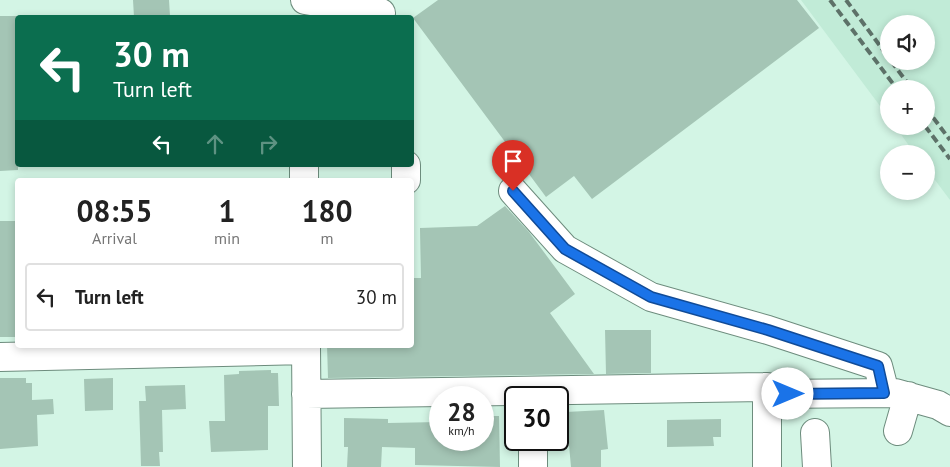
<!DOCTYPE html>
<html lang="en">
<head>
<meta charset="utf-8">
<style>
  :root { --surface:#fff; --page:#f2f2f2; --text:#222; --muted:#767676; --line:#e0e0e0 }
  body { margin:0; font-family:"PT Sans",sans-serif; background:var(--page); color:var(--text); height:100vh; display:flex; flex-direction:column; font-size:19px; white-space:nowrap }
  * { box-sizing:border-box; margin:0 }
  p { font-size:16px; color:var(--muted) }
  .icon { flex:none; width:28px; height:28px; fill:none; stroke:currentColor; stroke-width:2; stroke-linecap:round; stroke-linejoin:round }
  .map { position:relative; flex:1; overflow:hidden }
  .details { position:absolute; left:15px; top:178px; width:399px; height:170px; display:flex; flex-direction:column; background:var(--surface); border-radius:5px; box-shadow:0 2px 8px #0003 }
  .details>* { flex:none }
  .hud { position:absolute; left:15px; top:15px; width:399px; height:152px; border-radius:5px; box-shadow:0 2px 8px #0003; background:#0b6e4f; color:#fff; overflow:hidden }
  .tools { position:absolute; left:880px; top:15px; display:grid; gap:10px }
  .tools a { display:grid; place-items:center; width:55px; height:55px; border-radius:50%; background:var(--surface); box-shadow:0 2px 8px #0003; font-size:25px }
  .speed { position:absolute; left:429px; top:386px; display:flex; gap:10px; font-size:25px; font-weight:700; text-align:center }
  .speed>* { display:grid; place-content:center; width:65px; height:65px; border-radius:50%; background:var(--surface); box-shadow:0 2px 8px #0003; line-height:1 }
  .speed small { font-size:12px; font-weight:400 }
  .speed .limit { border:2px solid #111; border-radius:8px; background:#fff; color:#111 }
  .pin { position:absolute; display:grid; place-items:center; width:42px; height:42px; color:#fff; margin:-51px -21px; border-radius:50% 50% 50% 0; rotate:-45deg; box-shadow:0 0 5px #0007 }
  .pin .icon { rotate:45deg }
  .me { position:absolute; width:55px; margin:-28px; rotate:90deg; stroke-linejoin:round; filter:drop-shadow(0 0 4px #0008) }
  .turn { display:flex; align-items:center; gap:18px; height:105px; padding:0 15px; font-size:22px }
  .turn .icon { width:65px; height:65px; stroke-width:2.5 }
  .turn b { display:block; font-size:35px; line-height:42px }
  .lanes { display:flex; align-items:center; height:48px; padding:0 15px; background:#0003; justify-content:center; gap:25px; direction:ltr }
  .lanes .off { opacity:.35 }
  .eta { display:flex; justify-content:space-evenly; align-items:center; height:85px; text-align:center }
  .eta b { font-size:30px; font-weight:800; line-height:35px }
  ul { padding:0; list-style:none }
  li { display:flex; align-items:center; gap:15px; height:68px; margin:0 10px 8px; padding:0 5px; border:2px solid var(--line); border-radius:5px }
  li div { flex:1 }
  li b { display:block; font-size:19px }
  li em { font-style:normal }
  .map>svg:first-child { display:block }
</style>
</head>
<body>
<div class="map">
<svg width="950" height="467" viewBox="0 0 950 467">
  <rect width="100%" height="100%" fill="#d3f5e5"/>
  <path fill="#c1ebd7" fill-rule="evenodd" d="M 801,0 L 950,0 L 950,200 L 926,168 L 926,154 L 915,154 L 895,126 L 926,126 L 926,89 L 889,89 L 889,118 ZM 889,24 L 926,24 L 926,61 L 889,61 Z"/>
  <path fill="#a4c5b5" d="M 133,0 L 169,0 L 170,16 L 134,17 Z
    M 438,0 L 797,0 L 819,28 L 592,199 L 574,176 L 546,197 L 413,18 Z
    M 0,16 L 18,16 L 18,170 L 0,171 Z
    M 505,206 L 529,232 L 575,294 L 550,313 L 594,374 L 328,378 L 327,345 L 411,345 L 411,278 L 421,278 L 420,228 L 477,226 Z
    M 0,221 L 18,221 L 18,337 L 0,337 Z
    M 605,330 L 651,330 L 651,373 L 606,374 Z
    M 271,370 L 271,373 L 278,373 L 279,406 L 268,406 L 268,450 L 211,452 L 209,421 L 225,421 L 224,375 L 239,374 L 239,371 Z
    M 0,378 L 26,378 L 26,383 L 32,383 L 32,400 L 53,399 L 54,414 L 37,415 L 38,446 L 0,449 Z
    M 113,378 L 113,410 L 85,411 L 84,379 Z
    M 185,385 L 186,409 L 162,410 L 163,452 L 159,452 L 160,466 L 141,466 L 139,401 L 146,401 L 145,386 Z
    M 604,410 L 608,449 L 601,450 L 601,467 L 571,467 L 566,412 Z
    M 482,416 L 499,416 L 500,467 L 415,465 L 415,448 L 382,447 L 381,467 L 347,467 L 348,447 L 344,447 L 344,418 L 388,419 L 388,423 L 439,422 L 439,440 L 482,440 Z
    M 721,419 L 721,437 L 713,437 L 714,446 L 667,447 L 667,420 Z"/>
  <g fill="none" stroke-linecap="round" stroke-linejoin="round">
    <defs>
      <path id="minor" d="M 305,0 L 381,13
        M 304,165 L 304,180
        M 406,165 L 406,180
        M 513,191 L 565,249 L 651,297 L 768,330 L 878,366 L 885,393
        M 306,345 L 307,467
        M 0,357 L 306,350
        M 306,394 L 767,387 L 767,467
        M 767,394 L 895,393 L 938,405 L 950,412
        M 898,431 L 908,396
        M 815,433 L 817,467
        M 533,440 L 533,467"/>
    </defs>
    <use href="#minor" stroke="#6d8c7d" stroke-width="30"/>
    <use href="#minor" stroke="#fff" stroke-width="28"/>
    <path stroke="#5d7168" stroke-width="4" stroke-dasharray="8 4" stroke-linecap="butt" d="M 830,0 L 897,89
      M 846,0 L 889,58
      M 891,61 L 912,89
      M 926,108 L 950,140
      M 925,126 L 950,159"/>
  </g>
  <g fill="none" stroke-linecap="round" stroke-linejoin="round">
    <defs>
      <path id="route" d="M 513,191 L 565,249 L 651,297 L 768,330 L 878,366 L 884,393 L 788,394"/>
    </defs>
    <use href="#route" stroke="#114b97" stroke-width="12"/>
    <use href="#route" stroke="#1a73e8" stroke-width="9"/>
  </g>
</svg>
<div class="tools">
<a><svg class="icon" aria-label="sound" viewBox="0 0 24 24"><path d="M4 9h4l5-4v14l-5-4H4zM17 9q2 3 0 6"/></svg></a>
<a>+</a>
<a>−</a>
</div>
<div class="speed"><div>28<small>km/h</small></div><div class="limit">30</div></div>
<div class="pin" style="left:513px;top:191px;background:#d93025"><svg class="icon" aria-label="arrive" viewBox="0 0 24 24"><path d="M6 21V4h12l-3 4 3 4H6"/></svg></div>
<svg class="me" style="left:788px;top:394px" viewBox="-20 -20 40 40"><circle r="19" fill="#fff"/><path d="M0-13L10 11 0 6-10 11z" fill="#1a73e8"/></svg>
<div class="hud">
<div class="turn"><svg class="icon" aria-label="left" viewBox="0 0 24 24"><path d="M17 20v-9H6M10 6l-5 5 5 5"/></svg><div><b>30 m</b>Turn left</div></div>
<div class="lanes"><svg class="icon" aria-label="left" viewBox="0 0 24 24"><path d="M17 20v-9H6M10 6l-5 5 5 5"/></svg><svg class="icon off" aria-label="ahead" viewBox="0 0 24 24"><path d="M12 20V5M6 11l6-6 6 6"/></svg><svg class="icon off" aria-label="right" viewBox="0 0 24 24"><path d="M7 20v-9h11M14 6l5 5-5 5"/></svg></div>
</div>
<section class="details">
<div class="eta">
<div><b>08:55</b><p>Arrival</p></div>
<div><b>1</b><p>min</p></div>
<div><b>180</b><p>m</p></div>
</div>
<ul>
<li><svg class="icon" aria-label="left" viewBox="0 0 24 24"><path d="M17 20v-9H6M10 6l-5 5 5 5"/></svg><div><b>Turn left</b></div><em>30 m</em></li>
</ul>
</section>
</div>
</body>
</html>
